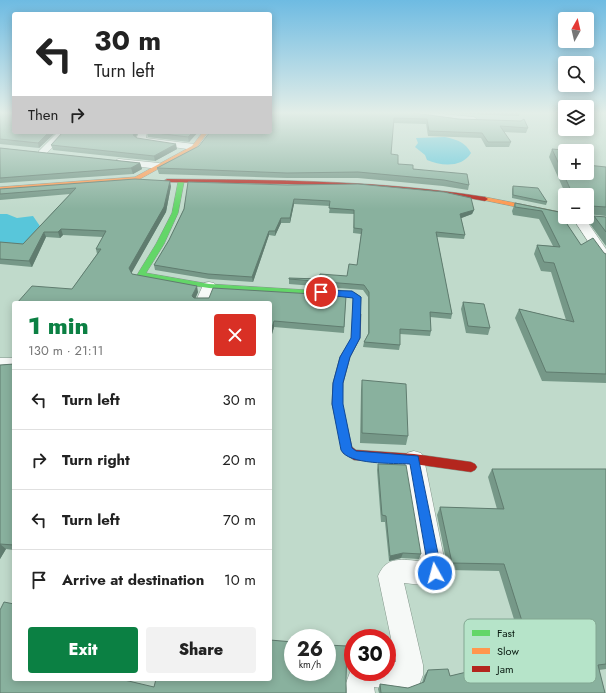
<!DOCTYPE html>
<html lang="en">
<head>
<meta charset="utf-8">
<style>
  :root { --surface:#fff; --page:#f2f2f2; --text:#222; --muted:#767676; --line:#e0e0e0; --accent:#0b8043 }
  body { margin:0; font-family:Jost,sans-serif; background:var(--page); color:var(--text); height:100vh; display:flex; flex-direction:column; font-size:15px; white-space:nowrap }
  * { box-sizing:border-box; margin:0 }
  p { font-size:13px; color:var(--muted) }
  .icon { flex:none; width:22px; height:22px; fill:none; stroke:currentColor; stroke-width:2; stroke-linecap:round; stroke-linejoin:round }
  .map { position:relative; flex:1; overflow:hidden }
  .sheet { position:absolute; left:12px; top:301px; width:260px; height:380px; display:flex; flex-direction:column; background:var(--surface); border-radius:4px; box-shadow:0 2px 10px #0003 }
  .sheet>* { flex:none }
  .hud { position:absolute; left:12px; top:12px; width:260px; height:122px; border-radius:4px; box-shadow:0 2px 10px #0003; background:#fff; color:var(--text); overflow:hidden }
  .needle { width:26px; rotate:8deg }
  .controls { position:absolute; left:558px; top:12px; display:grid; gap:8px }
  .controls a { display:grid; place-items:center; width:36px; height:36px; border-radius:4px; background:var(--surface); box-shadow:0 2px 10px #0003; font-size:20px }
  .speed { position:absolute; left:284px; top:629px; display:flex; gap:8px; font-size:20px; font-weight:700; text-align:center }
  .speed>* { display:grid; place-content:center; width:52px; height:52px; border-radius:50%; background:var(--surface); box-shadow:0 2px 10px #0003; line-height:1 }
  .speed small { font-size:10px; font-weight:400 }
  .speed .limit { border:6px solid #d22; background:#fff; color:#111 }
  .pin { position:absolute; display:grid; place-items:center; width:34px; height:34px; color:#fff; margin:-17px; border:2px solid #fff; border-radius:50%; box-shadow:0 1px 4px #0007 }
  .me { position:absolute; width:44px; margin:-22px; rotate:353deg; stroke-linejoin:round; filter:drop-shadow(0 0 3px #0008) }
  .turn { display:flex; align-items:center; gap:14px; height:84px; padding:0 16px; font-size:18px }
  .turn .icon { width:52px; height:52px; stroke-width:2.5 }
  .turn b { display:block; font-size:28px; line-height:34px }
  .then { display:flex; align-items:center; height:38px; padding:0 16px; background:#0003; gap:8px; font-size:15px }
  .round { display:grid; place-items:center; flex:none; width:42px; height:42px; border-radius:4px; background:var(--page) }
  .headline { display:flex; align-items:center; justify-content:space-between; height:68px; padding:0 16px }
  h1 { font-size:24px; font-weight:800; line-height:30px; color:var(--accent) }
  .button { display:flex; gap:8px; margin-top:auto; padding:8px 16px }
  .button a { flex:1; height:46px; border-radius:4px; background:var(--accent); color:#fff; font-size:16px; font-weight:800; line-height:46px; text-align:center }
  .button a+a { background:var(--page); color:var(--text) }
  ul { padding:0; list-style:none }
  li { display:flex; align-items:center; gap:12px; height:60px; padding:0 16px; border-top:1px solid var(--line) }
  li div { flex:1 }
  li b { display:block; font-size:15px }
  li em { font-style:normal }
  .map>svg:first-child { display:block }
</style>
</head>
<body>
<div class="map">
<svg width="606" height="693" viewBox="0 0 606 693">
  <rect width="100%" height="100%" fill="#c0dacb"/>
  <path fill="#58c6da" d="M 445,137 C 458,140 465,142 471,153 C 462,168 441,166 427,160 L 425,155 L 415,147 L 418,143 L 416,138 Z
    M 0,214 L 7,214 L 17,218 L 33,216 L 42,229 C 29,248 21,245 0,243 Z"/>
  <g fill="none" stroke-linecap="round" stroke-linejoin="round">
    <defs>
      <path id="street" d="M 392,112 L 423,112 L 474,117 L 478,120 L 474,123 L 396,114 Z
        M 58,132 L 67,132 L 45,155 L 39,155 L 39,151 Z
        M 139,132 L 147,132 L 146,138 L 194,144 L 199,147 L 194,150 L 138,142 L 136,140 Z
        M 119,159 L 159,163 L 164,166 L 159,169 L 116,164 L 114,162 L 116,160 Z
        M 572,217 L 584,217 L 606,249 L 606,262 L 601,261 Z
        M 209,282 L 214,283 L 216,286 L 209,303 L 195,303 L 204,283 Z
        M 0,358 L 14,358 L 14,370 L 0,370 Z
        M 414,451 L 421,453 L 424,459 L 447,573 L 443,581 L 431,586 L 404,583 L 423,665 L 423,675 L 419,685 L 404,691 L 374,687 L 375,693 L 347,693 L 346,683 L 353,664 L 353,672 L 387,672 L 387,661 L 396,662 L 378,576 C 387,555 402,560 421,561 L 404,459 L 407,453 Z"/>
      <path id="fast" d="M 181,180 L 184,182 L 178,213 L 164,244 L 146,273 L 209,284 L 355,293 L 361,297 L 360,316 L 354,316 L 353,314 L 353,297 L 209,288 L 138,277 L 137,275 L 156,244 L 172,213 L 178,182 Z"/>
      <path id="slow" d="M 203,132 L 208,132 L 196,148 L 138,180 L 0,191 L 0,187 L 135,177 L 192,146 Z
        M 485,197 L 565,213 L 565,217 L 483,200 L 483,198 Z"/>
      <path id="jam" d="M 167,179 C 274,180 379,180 485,197 L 488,199 L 485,201 L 446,194 L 366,187 L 287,184 L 165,182 L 164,181 Z
        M 357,311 L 361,314 L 360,338 L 350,357 L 343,383 L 342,404 L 352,447 L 356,450 L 414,454 L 471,462 L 475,464 L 477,467 L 475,470 L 471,472 L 414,464 L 354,460 L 343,453 L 332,404 L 333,383 L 340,357 L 352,338 L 353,314 Z"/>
    </defs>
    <use href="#street" stroke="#84978c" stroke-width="1"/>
    <use href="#fast" stroke="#84978c" stroke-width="1"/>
    <use href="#slow" stroke="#84978c" stroke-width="1"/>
    <use href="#jam" stroke="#84978c" stroke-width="1"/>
    <use href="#street" fill="#f6f9f7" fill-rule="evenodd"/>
    <use href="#fast" fill="#63d668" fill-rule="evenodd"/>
    <use href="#slow" fill="#ff974d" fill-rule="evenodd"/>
    <use href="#jam" fill="#b3261e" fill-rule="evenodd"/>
  </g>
  <path fill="#769888" d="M 0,112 L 14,132 L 56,132 L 39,148 L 0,144 Z
    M 407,112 L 528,128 L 526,133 L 503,132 L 511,142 L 509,147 L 486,147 L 481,138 L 428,136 L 426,124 L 393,123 L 391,154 L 398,164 L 413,169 L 469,185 L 468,190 L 443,186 L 358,178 L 287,178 L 159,174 L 157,168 L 199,146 Z
    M 420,112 L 520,112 L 519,116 Z
    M 63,132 L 138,132 L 136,137 L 137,138 L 177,149 L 155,161 L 53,150 L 51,145 Z
    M 147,132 L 198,132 L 189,142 L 148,137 Z
    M 0,148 L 140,163 L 142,169 L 133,174 L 0,183 Z
    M 552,149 L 565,173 L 606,167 L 606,216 L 587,214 L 587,195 L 566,195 L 549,157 Z
    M 188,182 L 474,210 L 472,214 L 461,218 L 465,235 L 464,239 L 437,237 L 452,314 L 451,319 L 430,317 L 431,331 L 430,336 L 400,334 L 400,345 L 399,350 L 363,347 L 364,342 L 368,334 L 368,297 L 363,290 L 289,284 L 289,278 L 319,279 L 347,276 L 357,265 L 361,234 L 353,233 L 354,214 L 329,213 L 330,206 L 294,204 L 290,223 L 281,223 L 275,236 L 269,235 L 253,282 L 209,279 L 155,270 L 154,265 L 169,240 L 184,209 Z
    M 171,186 L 166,212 L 131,273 L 132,274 L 198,292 L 195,298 L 346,296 L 344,333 L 274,327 L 270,341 L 270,303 L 17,303 L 72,289 L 97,254 L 96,249 L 103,237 L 63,235 L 60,238 L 46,237 L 32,267 L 0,264 L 0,242 L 23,244 L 70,194 L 0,200 L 0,189 Z
    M 513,186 L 547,202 L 546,205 L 512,198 L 512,189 Z
    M 515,203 L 559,212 L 581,245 L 606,254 L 606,383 L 542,381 L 515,318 L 519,309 L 566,320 L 551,272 L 541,271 L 534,254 L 537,245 L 553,246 L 539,219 L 513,215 L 512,211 Z
    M 594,216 L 606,217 L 606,246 L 590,224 Z
    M 463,302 L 490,328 L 488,335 L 466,333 L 461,309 Z
    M 14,364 L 14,550 L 6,549 L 0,559 L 0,365 Z
    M 362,380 L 408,436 L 406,445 L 360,443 L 361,390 Z
    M 378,464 L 421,554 L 419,559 L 401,558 L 389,561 L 385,522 L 381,522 L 377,470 Z
    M 492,469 L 606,469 L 606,669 L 599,670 L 605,693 L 379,693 L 378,689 L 380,684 L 408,688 L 422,683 L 424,676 L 428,670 L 450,676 L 526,658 L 499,571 L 448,570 L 437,515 L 440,507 L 497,509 L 488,477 Z"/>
  <path fill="#607c6f" d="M 49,132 L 56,132 L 39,148 L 38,143 Z
    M 135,132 L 138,132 L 135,139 L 133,135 Z
    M 193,132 L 198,132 L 189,142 L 188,137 Z
    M 176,144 L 177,149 L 155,161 L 154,156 Z
    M 140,163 L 142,169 L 133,174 L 131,168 Z
    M 170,181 L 171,186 L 166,212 L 131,274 L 129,268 Z
    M 294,199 L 294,204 L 290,223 L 290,218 Z
    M 474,210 L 472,214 L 459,219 L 460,214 Z
    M 281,218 L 281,223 L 275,236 L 275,231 Z
    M 61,229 L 63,235 L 60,238 L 58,232 Z
    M 269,231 L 269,235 L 253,282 L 252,277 Z
    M 44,232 L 46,237 L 32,267 L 29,261 Z
    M 197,286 L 198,292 L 194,302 L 192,296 Z
    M 274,321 L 274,327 L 270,341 L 270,334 Z
    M 0,544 L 6,549 L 0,559 Z
    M 403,553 L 401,558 L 389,561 L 390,556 Z"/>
  <path fill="#89b19e" stroke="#607c6f" d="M 0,112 L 14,112 L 14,132 L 49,132 L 38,143 L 0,139 Z
    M 270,112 L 407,112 L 458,119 L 521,121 L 524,119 L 528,128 L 500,126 L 511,142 L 488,142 L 482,133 L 429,131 L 427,119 L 394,118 L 391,154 L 398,155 L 398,164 L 413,165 L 413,169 L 467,174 L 469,185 L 444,180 L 358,172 L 287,173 L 157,168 L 199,146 L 210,132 L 270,132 Z
    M 63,132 L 135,132 L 133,135 L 137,138 L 176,144 L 154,156 L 51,145 Z
    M 148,132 L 193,132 L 188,137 Z
    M 0,148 L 140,163 L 131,168 L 0,178 Z
    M 552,149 L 576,151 L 565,151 L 565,173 L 587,173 L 587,165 L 606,167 L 606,207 L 591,206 L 589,208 L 587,208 L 587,195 L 573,195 Z
    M 135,179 L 170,181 L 164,207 L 129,268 L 132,274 L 197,286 L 192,296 L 194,298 L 209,298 L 213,288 L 346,296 L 344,327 L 274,321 L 270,334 L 270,303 L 17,303 L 32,286 L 72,289 L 101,249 L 96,249 L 106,231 L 61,229 L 58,232 L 44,232 L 29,261 L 0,259 L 0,242 L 23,244 L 76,188 L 0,194 L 0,189 Z
    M 188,182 L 287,185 L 358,184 L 444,192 L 471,198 L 474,210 L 460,214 L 465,235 L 436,232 L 452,314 L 430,312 L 431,331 L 400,329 L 400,345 L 364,342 L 369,333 L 369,292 L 364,285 L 289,279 L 289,278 L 319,279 L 320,274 L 347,276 L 349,264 L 357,265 L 362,229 L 354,228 L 354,210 L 329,208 L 330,201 L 294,199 L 290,218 L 281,218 L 275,231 L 269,231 L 252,277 L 208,274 L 154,265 L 169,240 L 184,209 Z
    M 513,186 L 538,188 L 547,202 L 513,195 Z
    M 515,203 L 559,212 L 581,245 L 593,238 L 604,253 L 606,254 L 606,374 L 546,372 L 519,309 L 574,322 L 554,263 L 544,262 L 537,245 L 560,247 L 542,211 L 515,207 Z
    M 594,216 L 606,217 L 606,232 Z
    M 463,302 L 484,304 L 490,328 L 468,326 Z
    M 14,364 L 14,545 L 0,544 L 0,545 L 0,365 Z
    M 362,380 L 406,384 L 408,436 L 362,433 Z
    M 378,464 L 406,465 L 421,554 L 403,553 L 390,556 L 386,516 L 382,515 Z
    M 492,469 L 606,469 L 606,664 L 598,665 L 605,693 L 381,693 L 380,684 L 408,688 L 424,682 L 428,670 L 448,669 L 450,676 L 533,656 L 504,564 L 452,563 L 440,507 L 504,509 Z
    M 4,602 L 14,604 L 14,679 L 120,679 L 154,687 L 156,679 L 270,679 L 270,640 L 293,642 L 293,672 L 327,672 L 327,645 L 347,646 L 346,679 L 346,693 L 0,693 L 0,610 Z"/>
  <linearGradient id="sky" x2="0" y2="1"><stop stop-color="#6ebbe2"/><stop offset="0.54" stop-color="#e3eee8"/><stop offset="1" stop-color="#e3eee8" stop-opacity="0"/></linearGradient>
  <rect width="606" height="209" fill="url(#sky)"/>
  <path fill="#1a73e8" stroke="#114b97" d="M 321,290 L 352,291 L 361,297 L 360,338 L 350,357 L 343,383 L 343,404 L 352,448 L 356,451 L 418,456 L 442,573 L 440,578 L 435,580 L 431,578 L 429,573 L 410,464 C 394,463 348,465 341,450 L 332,404 L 333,383 L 340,357 L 351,338 L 353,298 L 318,294 L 318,291 Z"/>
  <rect x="464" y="619" width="132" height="64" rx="6" fill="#b6e4c9" stroke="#82a792" stroke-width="1"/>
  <rect x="472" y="630" width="18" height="6" fill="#63d668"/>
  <rect x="472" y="648" width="18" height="6" fill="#ff974d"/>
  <rect x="472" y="666" width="18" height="6" fill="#b3261e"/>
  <g font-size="11" fill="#091a11">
    <text x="497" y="637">Fast</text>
    <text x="497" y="655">Slow</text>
    <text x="497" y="673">Jam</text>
  </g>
</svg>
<div class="controls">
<a><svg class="needle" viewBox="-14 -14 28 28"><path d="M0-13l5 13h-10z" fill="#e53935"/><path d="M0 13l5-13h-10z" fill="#767676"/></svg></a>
<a><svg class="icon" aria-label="search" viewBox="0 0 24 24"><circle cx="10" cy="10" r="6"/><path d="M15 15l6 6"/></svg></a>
<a><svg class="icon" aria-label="layers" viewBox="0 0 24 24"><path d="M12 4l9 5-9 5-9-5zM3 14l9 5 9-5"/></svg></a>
<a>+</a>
<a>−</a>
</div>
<div class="speed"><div>26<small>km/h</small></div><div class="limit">30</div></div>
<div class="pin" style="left:321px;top:292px;background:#d93025"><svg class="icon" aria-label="arrive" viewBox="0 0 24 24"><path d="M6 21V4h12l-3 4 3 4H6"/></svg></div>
<svg class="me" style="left:435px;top:573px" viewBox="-20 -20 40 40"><circle r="17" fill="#1a73e8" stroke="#fff" stroke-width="3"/><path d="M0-11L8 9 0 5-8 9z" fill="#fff"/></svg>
<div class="hud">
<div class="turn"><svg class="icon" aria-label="left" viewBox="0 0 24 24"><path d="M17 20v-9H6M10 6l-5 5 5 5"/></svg><div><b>30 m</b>Turn left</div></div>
<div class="then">Then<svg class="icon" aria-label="right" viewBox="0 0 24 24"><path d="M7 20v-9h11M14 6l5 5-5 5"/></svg></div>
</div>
<section class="sheet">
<div class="headline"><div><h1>1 min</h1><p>130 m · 21:11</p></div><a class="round" style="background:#d93025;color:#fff"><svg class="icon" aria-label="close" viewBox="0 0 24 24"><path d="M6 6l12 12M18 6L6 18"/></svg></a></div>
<ul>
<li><svg class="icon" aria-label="left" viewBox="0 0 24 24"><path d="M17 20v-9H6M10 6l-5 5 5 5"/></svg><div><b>Turn left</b></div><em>30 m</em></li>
<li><svg class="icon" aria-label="right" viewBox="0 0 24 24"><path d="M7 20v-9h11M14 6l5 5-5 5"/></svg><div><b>Turn right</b></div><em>20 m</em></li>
<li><svg class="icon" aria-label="left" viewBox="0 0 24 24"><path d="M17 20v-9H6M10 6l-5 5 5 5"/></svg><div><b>Turn left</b></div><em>70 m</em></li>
<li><svg class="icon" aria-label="arrive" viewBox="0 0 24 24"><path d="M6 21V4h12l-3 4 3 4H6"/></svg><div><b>Arrive at destination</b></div><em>10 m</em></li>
</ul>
<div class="button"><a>Exit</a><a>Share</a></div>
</section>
</div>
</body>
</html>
